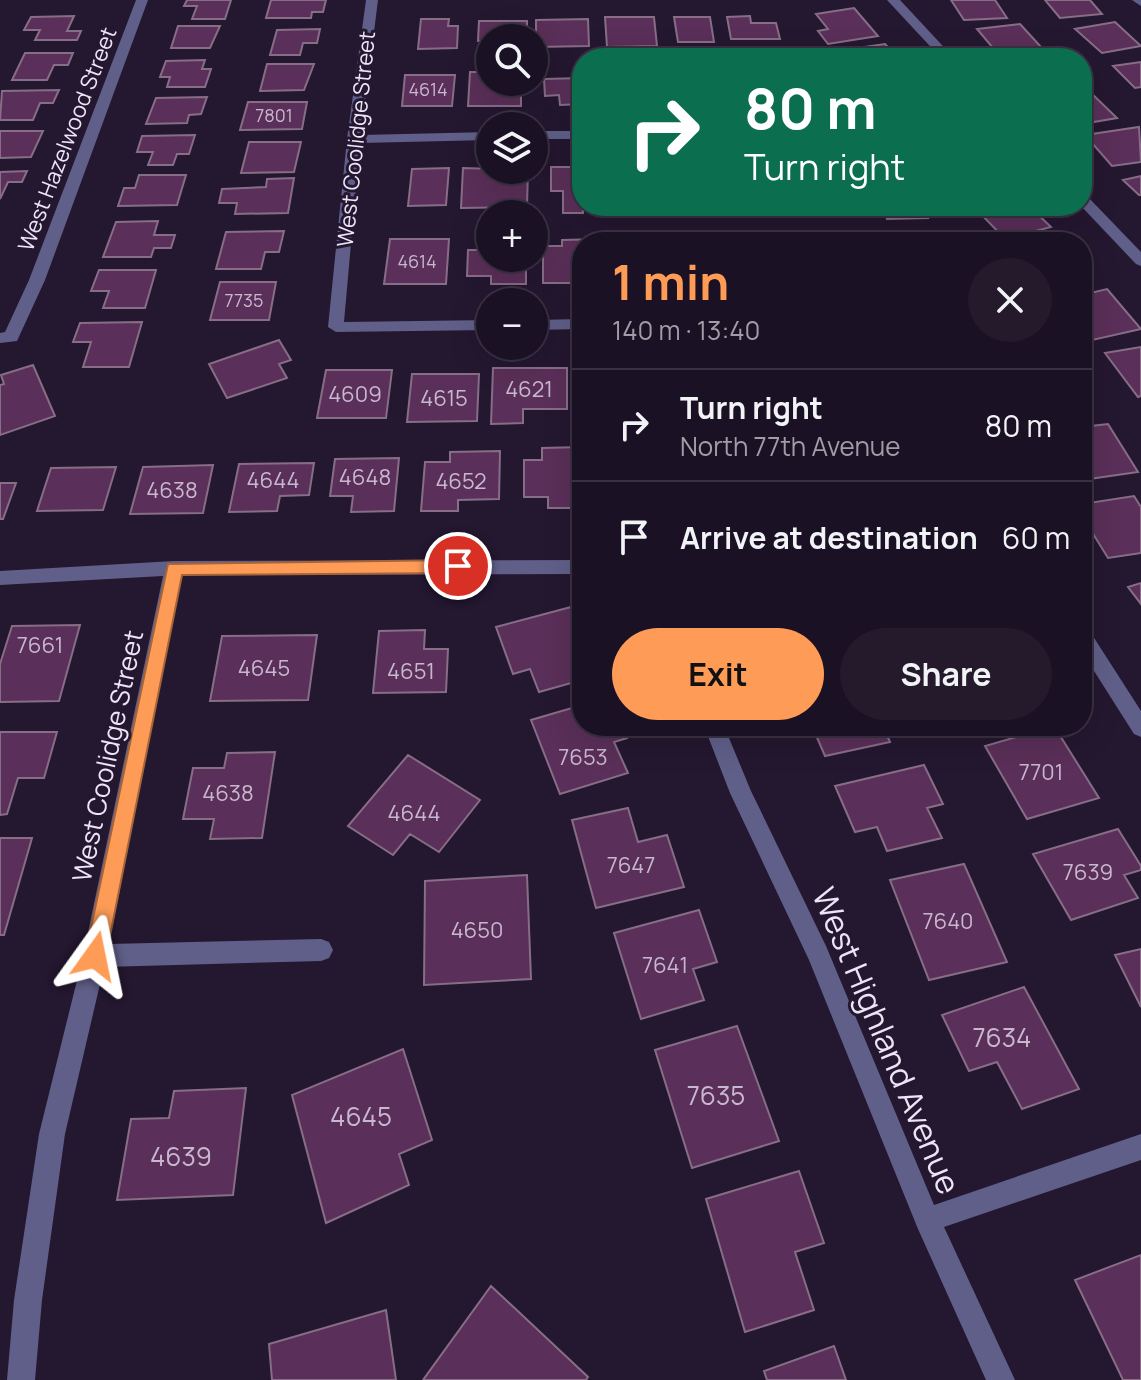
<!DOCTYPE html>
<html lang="en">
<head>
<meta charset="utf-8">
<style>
  :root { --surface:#1b1124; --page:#241a2c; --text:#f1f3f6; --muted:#a09da6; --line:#393141; --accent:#fe9c57 }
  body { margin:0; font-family:Manrope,sans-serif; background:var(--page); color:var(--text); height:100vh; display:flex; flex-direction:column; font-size:30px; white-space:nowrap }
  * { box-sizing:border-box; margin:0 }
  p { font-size:26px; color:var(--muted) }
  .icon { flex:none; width:44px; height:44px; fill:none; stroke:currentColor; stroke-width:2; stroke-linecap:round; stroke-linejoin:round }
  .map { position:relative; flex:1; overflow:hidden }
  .drawer { position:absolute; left:572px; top:232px; width:520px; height:504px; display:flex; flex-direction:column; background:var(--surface); border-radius:32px; box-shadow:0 8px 32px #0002,0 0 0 2px var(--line) }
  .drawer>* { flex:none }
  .banner { position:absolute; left:572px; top:48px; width:520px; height:168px; border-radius:32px; box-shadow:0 8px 32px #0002,0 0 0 2px var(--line); background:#0b6e4f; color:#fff; overflow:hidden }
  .tools { position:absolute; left:476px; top:24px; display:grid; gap:16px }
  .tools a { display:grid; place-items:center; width:72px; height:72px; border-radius:50%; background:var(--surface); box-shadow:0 8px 32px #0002,0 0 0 2px var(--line); font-size:40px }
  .pin { position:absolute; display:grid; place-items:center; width:68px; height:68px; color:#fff; margin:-34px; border:4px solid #fff; border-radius:50%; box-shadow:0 2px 8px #0007 }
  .me { position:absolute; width:88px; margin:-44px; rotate:12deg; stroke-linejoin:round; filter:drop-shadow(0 0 6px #0008) }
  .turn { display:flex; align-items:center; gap:28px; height:168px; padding:0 40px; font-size:36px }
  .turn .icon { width:104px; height:104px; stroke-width:2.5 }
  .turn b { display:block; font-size:56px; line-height:68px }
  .round { display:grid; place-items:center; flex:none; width:84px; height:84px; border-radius:42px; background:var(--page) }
  .headline { display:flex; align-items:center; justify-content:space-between; height:136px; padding:0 40px }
  h1 { font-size:48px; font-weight:700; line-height:60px; color:var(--accent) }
  .button { display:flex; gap:16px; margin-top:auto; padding:16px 40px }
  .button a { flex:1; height:92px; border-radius:48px; background:var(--accent); color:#111; font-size:32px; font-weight:700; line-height:92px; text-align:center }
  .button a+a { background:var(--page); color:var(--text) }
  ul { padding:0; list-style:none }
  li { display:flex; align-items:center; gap:24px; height:112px; padding:0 40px; border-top:2px solid var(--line) }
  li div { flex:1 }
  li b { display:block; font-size:30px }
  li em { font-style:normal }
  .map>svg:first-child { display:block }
</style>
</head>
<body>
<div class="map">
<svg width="1141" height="1380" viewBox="0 0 1141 1380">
  <rect width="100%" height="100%" fill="#241730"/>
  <path fill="#5a2f59" stroke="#876d86" stroke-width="2" d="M 187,0 L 231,0 L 225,19 L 192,19 L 197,6 L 184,6 Z
    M 271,0 L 326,0 L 323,12 L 312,12 L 311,18 L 266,18 Z
    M 951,0 L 995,0 L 1007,18 L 964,20 Z
    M 1045,0 L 1090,0 L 1102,14 L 1060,18 Z
    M 854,8 L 878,36 L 828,44 L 818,31 L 828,29 L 816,14 Z
    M 74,16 L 67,31 L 81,31 L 77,40 L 35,40 L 40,30 L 24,30 L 31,17 Z
    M 750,16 L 751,23 L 776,23 L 780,39 L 731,39 L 727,17 Z
    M 605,17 L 654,17 L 657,46 L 607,47 Z
    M 674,17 L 710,17 L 714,42 L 678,42 Z
    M 421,19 L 449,19 L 448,26 L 458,26 L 457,48 L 418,49 Z
    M 588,19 L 589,46 L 536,47 L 536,20 Z
    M 479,21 L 527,21 L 527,38 L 478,41 Z
    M 1115,22 L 1141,46 L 1102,53 L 1075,29 Z
    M 1020,24 L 1042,48 L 998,54 L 977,29 Z
    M 178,26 L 220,26 L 210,48 L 171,48 Z
    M 320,29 L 317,43 L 303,43 L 300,55 L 270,55 L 277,30 Z
    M 885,44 L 896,56 L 849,58 L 843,50 Z
    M 25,53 L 73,53 L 68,65 L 54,65 L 47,80 L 12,80 Z
    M 205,60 L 202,69 L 211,69 L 205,87 L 167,87 L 170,77 L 160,77 L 166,61 Z
    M 1141,62 L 1141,87 L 1135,88 L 1113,66 Z
    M 267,64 L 314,64 L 304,90 L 260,91 Z
    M 470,72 L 490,72 L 490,82 L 521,82 L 521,106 L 468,106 Z
    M 405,75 L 455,75 L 452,106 L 402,106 Z
    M 582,78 L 582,104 L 560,105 L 559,95 L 545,96 L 544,79 Z
    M 59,90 L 53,103 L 40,103 L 33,120 L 0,120 L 2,91 Z
    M 1088,90 L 1117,118 L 1082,124 L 1082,92 Z
    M 207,97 L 201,114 L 189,115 L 187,123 L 146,124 L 156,98 Z
    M 248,102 L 307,102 L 302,129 L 240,130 Z
    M 1139,127 L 1141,162 L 1112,166 L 1085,135 Z
    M 0,131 L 43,131 L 31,157 L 0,158 Z
    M 195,135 L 189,154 L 177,154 L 173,165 L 148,165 L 153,152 L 137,152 L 142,136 Z
    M 249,142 L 301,142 L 294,172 L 241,173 Z
    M 551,167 L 582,167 L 583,213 L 563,213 L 563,191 L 551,191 Z
    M 449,168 L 446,205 L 408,206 L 412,169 Z
    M 463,168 L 528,170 L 527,207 L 461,208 Z
    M 27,171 L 22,182 L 8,182 L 0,199 L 0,172 Z
    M 139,175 L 186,175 L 177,205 L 118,206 L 124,188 L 135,188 Z
    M 1141,176 L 1141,195 L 1139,195 L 1123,180 Z
    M 294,178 L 288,213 L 235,214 L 237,203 L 219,203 L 222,189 L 266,187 L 267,179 Z
    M 884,206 L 924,206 L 928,218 L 887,219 Z
    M 973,206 L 1029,206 L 1051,227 L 1005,239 Z
    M 158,221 L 154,235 L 175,235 L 171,248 L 154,248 L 151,257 L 103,257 L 116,222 Z
    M 284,231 L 279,252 L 265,252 L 261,269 L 216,269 L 226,232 Z
    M 785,236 L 843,236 L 845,242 L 786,242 Z
    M 390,239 L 449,239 L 446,284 L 384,284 Z
    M 602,239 L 602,242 L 582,242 L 582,283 L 543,283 L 543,246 L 562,246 L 562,240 Z
    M 468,250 L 490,250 L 490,258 L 526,258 L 526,284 L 491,284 L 491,276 L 467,276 Z
    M 99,270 L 156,270 L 145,308 L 103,308 L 109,291 L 91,291 Z
    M 220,282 L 276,282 L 269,320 L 210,320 Z
    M 1107,289 L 1141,329 L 1088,341 L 1082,333 L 1082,295 Z
    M 142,322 L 129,367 L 83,367 L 91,342 L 73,342 L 80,323 Z
    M 279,340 L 291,360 L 279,364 L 287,378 L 227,398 L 209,364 Z
    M 1141,347 L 1141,396 L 1138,397 L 1105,353 Z
    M 33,365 L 55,416 L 0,435 L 0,385 L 4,384 L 1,375 Z
    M 493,368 L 567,368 L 567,409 L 523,409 L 523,423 L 491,424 Z
    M 326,370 L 392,370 L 386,418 L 317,418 Z
    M 412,374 L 479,374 L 477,421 L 407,422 Z
    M 1108,424 L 1138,472 L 1082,480 L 1082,427 Z
    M 582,447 L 582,508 L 548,508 L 548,497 L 524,497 L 524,460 L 542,460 L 542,448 Z
    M 500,451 L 499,499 L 458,500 L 458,511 L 421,511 L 425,462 L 450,462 L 450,452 Z
    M 399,458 L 394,511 L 351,512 L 353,496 L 330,496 L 335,459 Z
    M 314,463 L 309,495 L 280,496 L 277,511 L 229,512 L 239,464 Z
    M 213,465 L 203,513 L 130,514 L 143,467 Z
    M 116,467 L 103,510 L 37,511 L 51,468 Z
    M 0,483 L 16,483 L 3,519 L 0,519 Z
    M 1134,496 L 1141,507 L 1141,553 L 1108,558 L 1082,516 L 1082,504 Z
    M 1141,583 L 1141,604 L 1128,587 Z
    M 571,607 L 582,634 L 582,680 L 539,692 L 530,669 L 513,674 L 496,627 Z
    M 80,625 L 59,701 L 0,702 L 0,664 L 12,626 Z
    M 425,630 L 424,649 L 448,649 L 446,692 L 373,693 L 379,631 Z
    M 317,635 L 308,700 L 210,701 L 222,636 Z
    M 582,705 L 582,726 L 622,726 L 627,738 L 614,742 L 628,773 L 560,794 L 531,720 Z
    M 812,726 L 883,726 L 890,742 L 825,756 Z
    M 1054,726 L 1099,798 L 1027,819 L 985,746 Z
    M 0,732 L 57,732 L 44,778 L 18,778 L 7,814 L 0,815 Z
    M 275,752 L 262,838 L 210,839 L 214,819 L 183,819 L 193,768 L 224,768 L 227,753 Z
    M 408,755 L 480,800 L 439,852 L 410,834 L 393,855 L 348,826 Z
    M 924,765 L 943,804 L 927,808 L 942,838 L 887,851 L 877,827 L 855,832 L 835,786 Z
    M 628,808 L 638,842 L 667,835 L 684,887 L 596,908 L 572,820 Z
    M 1118,829 L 1141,866 L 1141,870 L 1124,875 L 1138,898 L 1071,920 L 1033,854 Z
    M 0,838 L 32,838 L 4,935 L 0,935 Z
    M 964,864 L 1007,962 L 929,980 L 890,880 Z
    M 527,875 L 531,979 L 424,985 L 425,881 Z
    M 699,910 L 717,962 L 693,969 L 704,1000 L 641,1019 L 614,933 Z
    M 1141,949 L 1141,1007 L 1115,955 Z
    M 1024,987 L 1079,1089 L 1022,1109 L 997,1062 L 969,1071 L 942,1015 Z
    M 737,1026 L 779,1141 L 692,1168 L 655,1050 Z
    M 403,1049 L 432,1140 L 399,1154 L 409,1185 L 326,1223 L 292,1095 Z
    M 246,1088 L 233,1195 L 117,1200 L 131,1119 L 169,1118 L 174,1091 Z
    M 799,1171 L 824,1243 L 795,1252 L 814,1310 L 745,1332 L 706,1199 Z
    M 1141,1255 L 1141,1380 L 1123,1380 L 1075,1280 Z
    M 491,1286 L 588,1377 L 586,1380 L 423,1380 Z
    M 386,1310 L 396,1380 L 272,1380 L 269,1344 Z
    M 834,1346 L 846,1380 L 767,1380 L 764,1371 Z"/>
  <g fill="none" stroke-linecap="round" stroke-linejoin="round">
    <path fill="#605f89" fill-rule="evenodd" d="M 136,0 L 148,0 L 45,280 L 17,341 L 0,343 L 0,333 L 5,332 L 29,280 Z
      M 366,0 L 378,0 L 361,135 L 490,132 L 490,140 L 360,143 L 344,322 L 490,320 L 490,330 L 336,332 L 328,327 L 347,139 Z
      M 887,0 L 900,0 L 954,58 L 941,58 Z
      M 1132,0 L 1141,0 L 1141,6 Z
      M 534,131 L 582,131 L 582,139 L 534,139 Z
      M 1082,195 L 1087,196 L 1141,252 L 1141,266 L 1136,264 L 1081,206 Z
      M 582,319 L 582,329 L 534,330 L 534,320 Z
      M 582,560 L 582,574 L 182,575 L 109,944 L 321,939 L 329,942 L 333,950 L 329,958 L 321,961 L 104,967 L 65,1134 L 42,1300 L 35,1380 L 7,1380 L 14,1300 L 39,1134 L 83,956 L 163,576 L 0,585 L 0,571 L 174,561 Z
      M 1082,628 L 1089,630 L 1141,711 L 1141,737 L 1134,734 L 1082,652 Z
      M 704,726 L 724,726 L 751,791 L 826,946 L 934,1205 L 1141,1134 L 1141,1160 L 944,1227 L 1015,1380 L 986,1380 L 918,1229 L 809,960 L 730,793 Z"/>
  </g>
  <path fill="#fe9c57" stroke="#a56539" stroke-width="2" d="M 458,560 L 466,566 L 458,573 L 182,575 L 106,956 L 103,963 L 95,966 L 88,963 L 85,956 L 168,564 Z"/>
  <g text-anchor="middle" stroke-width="6" stroke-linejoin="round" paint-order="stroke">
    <g font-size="18" fill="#c8b8cf">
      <text x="428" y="96">4614</text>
      <text x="274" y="122">7801</text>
      <text x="417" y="268">4614</text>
      <text x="244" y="307">7735</text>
    </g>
    <g font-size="22" fill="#ece5f6" stroke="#241730">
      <text transform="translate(67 139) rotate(-69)" y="8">West Hazelwood Street</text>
      <text transform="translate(356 139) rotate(-84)" y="8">West Coolidge Street</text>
    </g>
    <g font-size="22" fill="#c8b8cf">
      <text x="529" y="397">4621</text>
      <text x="355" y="402">4609</text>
      <text x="444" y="406">4615</text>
      <text x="365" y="485">4648</text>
      <text x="273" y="488">4644</text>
      <text x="461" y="489">4652</text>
      <text x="172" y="498">4638</text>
      <text x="40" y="653">7661</text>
      <text x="264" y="676">4645</text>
      <text x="411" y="679">4651</text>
      <text x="583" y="765">7653</text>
      <text x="1041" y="780">7701</text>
      <text x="228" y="801">4638</text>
      <text x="414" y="821">4644</text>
      <text x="631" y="873">7647</text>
      <text x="1088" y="880">7639</text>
      <text x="948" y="929">7640</text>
      <text x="477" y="938">4650</text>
      <text x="665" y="973">7641</text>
    </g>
    <g font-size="26" fill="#ece5f6" stroke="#241730">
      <text transform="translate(108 756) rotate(-78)" y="9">West Coolidge Street</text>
    </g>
    <g font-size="26" fill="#c8b8cf">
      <text x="1002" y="1047">7634</text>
      <text x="716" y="1105">7635</text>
      <text x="361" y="1126">4645</text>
      <text x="181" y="1166">4639</text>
    </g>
    <g font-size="32" fill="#ece5f6" stroke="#241730">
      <text transform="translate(886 1041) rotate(67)" y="11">West Highland Avenue</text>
    </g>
  </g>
</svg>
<div class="tools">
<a><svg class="icon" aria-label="search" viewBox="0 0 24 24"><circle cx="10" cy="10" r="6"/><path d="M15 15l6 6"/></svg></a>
<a><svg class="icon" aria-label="layers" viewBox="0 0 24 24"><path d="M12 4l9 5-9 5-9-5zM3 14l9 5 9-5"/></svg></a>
<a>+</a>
<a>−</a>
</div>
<div class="pin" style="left:458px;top:566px;background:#d93025"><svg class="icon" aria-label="arrive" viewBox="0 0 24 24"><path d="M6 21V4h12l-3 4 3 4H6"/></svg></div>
<svg class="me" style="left:95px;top:956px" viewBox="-20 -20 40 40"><path d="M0-17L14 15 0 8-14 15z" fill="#fe9c57" stroke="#fff" stroke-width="4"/></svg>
<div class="banner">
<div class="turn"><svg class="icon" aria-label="right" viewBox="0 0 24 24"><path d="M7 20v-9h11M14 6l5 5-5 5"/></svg><div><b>80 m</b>Turn right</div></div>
</div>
<section class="drawer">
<div class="headline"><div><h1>1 min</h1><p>140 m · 13:40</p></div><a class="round"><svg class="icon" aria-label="close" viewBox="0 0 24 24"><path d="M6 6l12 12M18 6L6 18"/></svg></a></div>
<ul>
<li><svg class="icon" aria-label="right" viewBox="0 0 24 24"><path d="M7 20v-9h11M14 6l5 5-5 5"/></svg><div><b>Turn right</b><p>North 77th Avenue</p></div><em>80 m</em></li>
<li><svg class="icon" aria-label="arrive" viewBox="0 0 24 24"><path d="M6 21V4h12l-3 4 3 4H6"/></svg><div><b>Arrive at destination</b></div><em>60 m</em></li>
</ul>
<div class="button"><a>Exit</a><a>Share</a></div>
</section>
</div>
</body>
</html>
